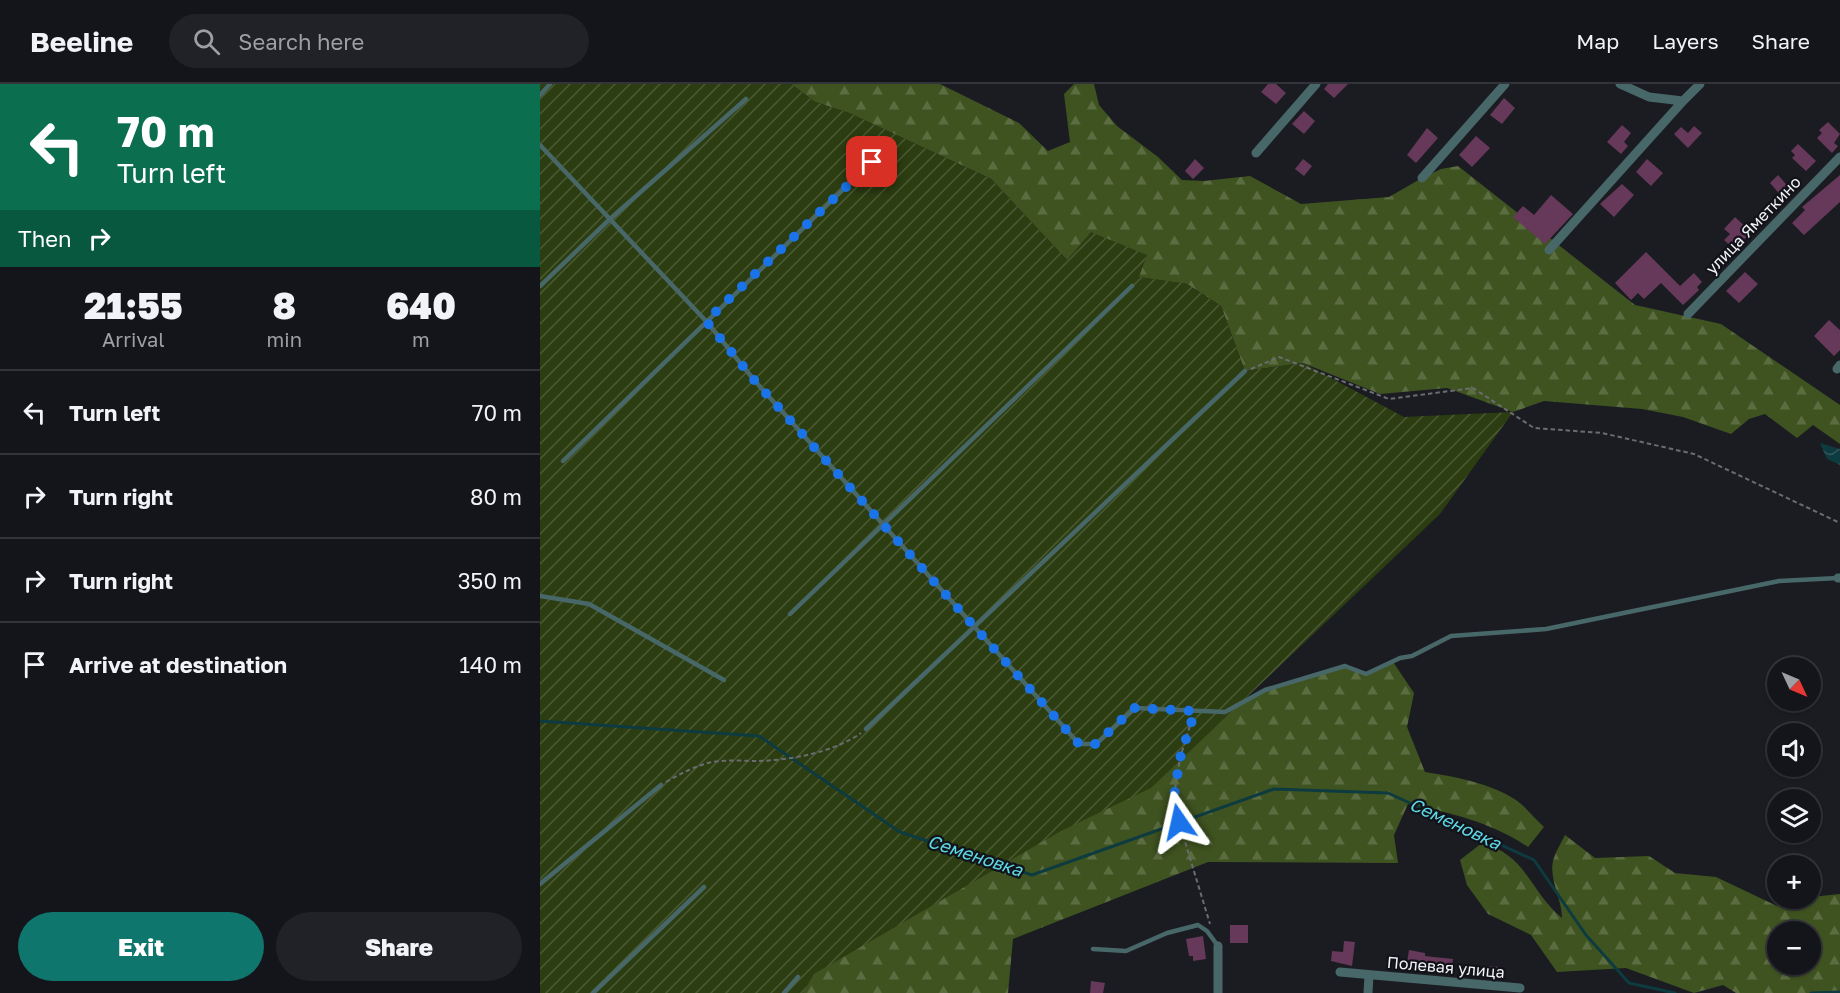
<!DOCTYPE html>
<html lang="en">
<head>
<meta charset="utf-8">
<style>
  :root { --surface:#14151a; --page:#212227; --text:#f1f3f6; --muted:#9d9fa2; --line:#333439; --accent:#0f766e }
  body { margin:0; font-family:"Golos Text",sans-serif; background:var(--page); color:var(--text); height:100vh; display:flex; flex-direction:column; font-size:22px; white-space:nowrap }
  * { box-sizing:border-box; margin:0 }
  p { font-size:20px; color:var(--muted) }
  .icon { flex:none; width:33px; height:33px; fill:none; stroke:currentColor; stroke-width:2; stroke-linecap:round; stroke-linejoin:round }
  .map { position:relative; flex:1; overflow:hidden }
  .side { display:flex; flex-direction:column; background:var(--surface); width:540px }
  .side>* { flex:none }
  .banner { background:#0b6e4f; color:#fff; overflow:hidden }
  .needle { width:39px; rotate:134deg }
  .tools { position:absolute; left:1227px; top:573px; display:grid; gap:12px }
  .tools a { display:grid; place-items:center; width:54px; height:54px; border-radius:50%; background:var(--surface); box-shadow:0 2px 4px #0004,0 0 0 2px var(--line); font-size:30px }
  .pin { position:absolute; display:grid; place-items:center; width:51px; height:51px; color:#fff; margin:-26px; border-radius:12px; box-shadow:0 3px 9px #0006 }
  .me { position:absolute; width:66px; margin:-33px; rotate:349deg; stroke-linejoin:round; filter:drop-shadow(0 0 4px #0008) }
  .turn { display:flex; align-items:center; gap:21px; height:126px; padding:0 18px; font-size:27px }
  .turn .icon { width:78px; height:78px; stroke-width:2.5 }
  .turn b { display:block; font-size:42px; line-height:51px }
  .then { display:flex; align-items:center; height:57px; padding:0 18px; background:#0003; gap:12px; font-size:22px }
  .eta { display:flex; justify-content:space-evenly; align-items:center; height:102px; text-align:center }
  .eta b { font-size:36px; font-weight:800; line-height:42px }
  .cta { display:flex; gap:12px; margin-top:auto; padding:12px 18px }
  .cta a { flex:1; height:69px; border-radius:36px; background:var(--accent); color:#fff; font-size:24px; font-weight:800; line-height:69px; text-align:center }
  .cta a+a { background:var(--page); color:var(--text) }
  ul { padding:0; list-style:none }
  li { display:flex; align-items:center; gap:18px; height:84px; padding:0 18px; border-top:2px solid var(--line) }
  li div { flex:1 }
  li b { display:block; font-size:22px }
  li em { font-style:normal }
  header { display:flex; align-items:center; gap:36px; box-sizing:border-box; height:84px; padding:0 30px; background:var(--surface); border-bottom:2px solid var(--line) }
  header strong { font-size:28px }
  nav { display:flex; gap:33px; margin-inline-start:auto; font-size:21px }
  .search { width:420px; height:54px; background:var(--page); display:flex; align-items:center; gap:15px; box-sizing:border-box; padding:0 21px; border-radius:33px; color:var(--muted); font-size:22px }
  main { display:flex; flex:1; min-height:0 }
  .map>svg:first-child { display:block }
</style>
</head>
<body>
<header>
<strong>Beeline</strong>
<div class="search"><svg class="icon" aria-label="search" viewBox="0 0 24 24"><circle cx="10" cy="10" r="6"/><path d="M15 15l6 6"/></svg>Search here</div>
<nav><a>Map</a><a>Layers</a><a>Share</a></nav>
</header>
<main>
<section class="side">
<div class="banner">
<div class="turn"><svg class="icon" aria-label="left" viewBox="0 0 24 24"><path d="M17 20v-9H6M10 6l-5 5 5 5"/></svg><div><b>70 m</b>Turn left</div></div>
<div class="then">Then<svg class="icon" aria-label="right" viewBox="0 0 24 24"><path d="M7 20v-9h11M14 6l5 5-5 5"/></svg></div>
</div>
<div class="eta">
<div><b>21:55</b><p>Arrival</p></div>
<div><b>8</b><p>min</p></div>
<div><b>640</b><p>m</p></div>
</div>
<ul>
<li><svg class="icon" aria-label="left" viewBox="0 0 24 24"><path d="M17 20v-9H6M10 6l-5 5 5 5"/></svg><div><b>Turn left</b></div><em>70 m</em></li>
<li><svg class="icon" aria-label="right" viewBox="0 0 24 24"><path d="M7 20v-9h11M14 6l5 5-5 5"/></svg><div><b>Turn right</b></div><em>80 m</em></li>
<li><svg class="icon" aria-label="right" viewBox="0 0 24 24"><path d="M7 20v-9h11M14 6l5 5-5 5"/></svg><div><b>Turn right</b></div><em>350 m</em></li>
<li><svg class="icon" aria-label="arrive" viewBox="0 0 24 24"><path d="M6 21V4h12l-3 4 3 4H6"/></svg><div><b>Arrive at destination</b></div><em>140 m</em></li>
</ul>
<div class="cta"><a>Exit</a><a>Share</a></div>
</section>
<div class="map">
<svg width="1300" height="909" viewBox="0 0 1300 909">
  <defs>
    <pattern id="forest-firs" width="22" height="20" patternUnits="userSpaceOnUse" patternTransform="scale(1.5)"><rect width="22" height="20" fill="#3f5320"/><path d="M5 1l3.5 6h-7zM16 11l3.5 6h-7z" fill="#5b6c41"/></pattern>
    <pattern id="garden-furrows" width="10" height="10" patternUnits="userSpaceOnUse" patternTransform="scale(1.5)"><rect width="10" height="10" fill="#2c3d11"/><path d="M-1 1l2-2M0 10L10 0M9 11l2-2" fill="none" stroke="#4b5a34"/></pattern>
    <pattern id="water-waves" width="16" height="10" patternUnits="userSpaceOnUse" patternTransform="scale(1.5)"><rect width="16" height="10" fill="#0e3b40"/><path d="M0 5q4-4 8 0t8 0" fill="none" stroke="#32585c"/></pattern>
  </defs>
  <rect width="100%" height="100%" fill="#1a1c22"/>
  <path fill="url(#forest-firs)" fill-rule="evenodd" d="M 251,0 L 400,0 L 479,39 L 508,67 L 530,58 L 524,10 L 534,0 L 554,0 L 559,21 L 577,42 L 618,73 L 642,96 L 664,97 L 710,92 L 761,120 L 849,113 L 882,94 L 901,85 L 918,82 L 1095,221 L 1181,240 L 1300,321 L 1300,360 L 1273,341 L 1257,354 L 1225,330 L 1209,335 L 1191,350 L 1143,333 L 1102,325 L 1004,317 L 973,328 L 907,304 L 840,310 L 763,279 L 705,287 L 681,222 L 647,200 L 598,193 L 607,171 L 527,176 L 451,95 L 309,29 L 275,18 Z
    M 0,368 L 685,628 L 725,606 L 805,582 L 826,590 L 853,578 L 874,609 L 867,643 L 885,688 C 916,693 950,699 976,716 C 986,723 995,735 1004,743 L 988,763 C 951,738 911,729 868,720 L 854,751 L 858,779 L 668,778 L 473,855 L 468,909 L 261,909 Z
    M 1025,751 L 1055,774 L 1109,772 L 1135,789 L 1176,793 L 1237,822 L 1271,813 L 1300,810 L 1300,909 L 1196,909 L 1183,901 L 1154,909 L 1086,884 L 1017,888 L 991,851 L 948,830 L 927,801 L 920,776 L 942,759 C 987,771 990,808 1022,834 C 1022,815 1009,796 1013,777 C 1015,769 1021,759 1025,751 ZM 1238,848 L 1270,848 L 1270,880 L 1238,880 Z"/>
  <path fill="url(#garden-furrows)" d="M 0,0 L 251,0 L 275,18 L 309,29 L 451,95 L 527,176 L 551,148 L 607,171 L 599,193 L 647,200 L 681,222 L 705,287 L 763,279 L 864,333 L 973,328 L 900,430 L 611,704 L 521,747 L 274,890 L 263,909 L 0,909 Z"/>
  <path fill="url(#water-waves)" d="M 1280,359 L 1300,365 L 1300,381 L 1287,375 Z"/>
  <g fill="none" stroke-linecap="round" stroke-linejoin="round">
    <path stroke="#0e3b40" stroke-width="3" d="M 0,637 L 219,652 L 360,748 L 492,791 L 734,705 L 848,709 L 994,776 L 1046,851 L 1089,899 L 1135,909
      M 1271,909 L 1300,908"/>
  </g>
  <path fill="#663859" d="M 728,0 L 736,0 L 746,9 L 736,20 L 721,8 Z
    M 788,0 L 808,0 L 794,14 L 784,5 Z
    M 964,14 L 975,24 L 962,40 L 950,31 Z
    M 764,27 L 775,37 L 764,50 L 752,40 Z
    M 1288,38 L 1300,50 L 1294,59 L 1298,62 L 1292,69 L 1277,54 L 1282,49 L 1279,46 Z
    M 1082,41 L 1091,49 L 1084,58 L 1088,62 L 1081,70 L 1067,58 Z
    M 1154,42 L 1162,49 L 1148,64 L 1134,50 L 1141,43 L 1148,49 Z
    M 887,44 L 898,54 L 876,79 L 867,71 Z
    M 936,52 L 950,64 L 932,83 L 919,71 Z
    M 1258,60 L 1276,77 L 1266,87 L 1252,74 L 1255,71 L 1251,67 Z
    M 655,75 L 664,84 L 653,95 L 645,87 Z
    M 763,75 L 772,82 L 764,92 L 755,85 Z
    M 1107,75 L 1123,89 L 1111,102 L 1096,88 Z
    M 1238,91 L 1252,107 L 1244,115 L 1230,99 Z
    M 1300,91 L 1300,118 L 1264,151 L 1252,139 L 1265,126 L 1262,123 Z
    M 1082,100 L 1094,111 L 1074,133 L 1060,120 Z
    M 1011,111 L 1033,130 L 1005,160 L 973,133 L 983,122 L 994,131 Z
    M 1195,133 L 1212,149 L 1193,164 L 1184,156 L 1190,150 L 1184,145 Z
    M 1106,168 L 1140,202 L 1154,189 L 1162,198 L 1157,203 L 1159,206 L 1143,221 L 1121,199 L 1104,215 L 1098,209 L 1091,216 L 1075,199 Z
    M 1205,188 L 1218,200 L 1199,219 L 1186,207 Z
    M 1289,236 L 1300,246 L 1300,266 L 1294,272 L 1274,252 Z
    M 690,841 L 708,841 L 708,859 L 690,859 Z
    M 663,852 L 666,875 L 653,877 L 653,872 L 649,872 L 646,855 Z
    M 804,857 L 815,858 L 812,882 L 791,877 L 792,867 L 803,868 Z
    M 869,866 L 885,869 L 885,872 L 913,875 L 911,891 L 866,885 Z
    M 946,882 L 961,883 L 960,895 L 946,894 Z
    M 551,897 L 565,899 L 563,909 L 550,909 Z"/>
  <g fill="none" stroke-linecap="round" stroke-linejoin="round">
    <path stroke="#6a6c71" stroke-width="2" stroke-dasharray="4.5 3" stroke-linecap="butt" d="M 711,285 L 739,273 L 849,315 L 933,304 L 994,344 L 1062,349 L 1154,370 L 1300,439
      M 652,635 L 640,674 L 633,718 L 670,840
      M 126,698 C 140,690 153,683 168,679 C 184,675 203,677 219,677 C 252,676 294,668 321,649"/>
    <path stroke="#486768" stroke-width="4.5" d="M 0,11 L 10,0
      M 0,61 L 166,237 L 215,297 L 539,660 L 556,660 L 595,624 L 685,628 L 725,606 L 805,582 L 826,590 L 860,574 L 872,572 L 911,552 L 1006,545 L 1239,497 L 1298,494
      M 0,202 L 70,135 L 206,15
      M 23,377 L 348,62
      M 0,512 L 49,520 L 184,596
      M 250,530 L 592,202
      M 326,645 L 705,287
      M 0,800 L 121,701
      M 553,865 L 586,867 L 627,849 L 658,841 L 667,847 L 678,862
      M 53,909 L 164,803
      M 244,909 L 258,893"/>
    <path stroke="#486768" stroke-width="9" d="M 1080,0 L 1109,13 L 1143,17 L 1160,0
      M 716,69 L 776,0
      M 882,94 L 965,0
      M 1009,166 L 1143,17
      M 1148,230 L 1300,73
      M 1297,285 L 1300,281
      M 1298,494 L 1300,494
      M 800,888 L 980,904
      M 678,909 L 678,862
      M 828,909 L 829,891"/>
  </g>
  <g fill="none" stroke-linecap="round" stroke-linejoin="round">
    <path stroke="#1a73e8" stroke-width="10" stroke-dasharray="0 18" d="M 332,78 L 166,237 L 215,297 L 539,660 L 556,660 L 594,624 L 655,627 L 640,674 L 633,718 L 639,738"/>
  </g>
  <g text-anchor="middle" stroke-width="4.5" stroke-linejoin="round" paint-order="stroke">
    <g font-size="16" fill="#f1f3f7" stroke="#111319">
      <text transform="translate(1213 141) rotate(-46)" y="6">улица Яметкино</text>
      <text transform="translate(906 883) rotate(5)" y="6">Полевая улица</text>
    </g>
    <g font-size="18" font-style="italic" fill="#5dd7e5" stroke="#111319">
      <text transform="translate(915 740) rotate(25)" y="6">Семеновка</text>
      <text transform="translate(435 772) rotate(18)" y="6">Семеновка</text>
    </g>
  </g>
</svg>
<div class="tools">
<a><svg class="needle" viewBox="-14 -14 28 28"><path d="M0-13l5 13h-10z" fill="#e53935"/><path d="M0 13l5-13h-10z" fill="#9d9fa2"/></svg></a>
<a><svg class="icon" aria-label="sound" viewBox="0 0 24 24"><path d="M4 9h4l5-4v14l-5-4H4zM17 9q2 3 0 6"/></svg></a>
<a><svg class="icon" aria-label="layers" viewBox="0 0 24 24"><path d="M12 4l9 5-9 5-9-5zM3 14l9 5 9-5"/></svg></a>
<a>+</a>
<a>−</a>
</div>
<div class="pin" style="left:332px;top:78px;background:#d93025"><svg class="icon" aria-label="arrive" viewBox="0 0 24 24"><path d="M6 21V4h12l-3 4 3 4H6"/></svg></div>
<svg class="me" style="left:639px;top:738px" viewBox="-20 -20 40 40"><path d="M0-17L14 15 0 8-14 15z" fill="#1a73e8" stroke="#fff" stroke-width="4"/></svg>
</div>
</main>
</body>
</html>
